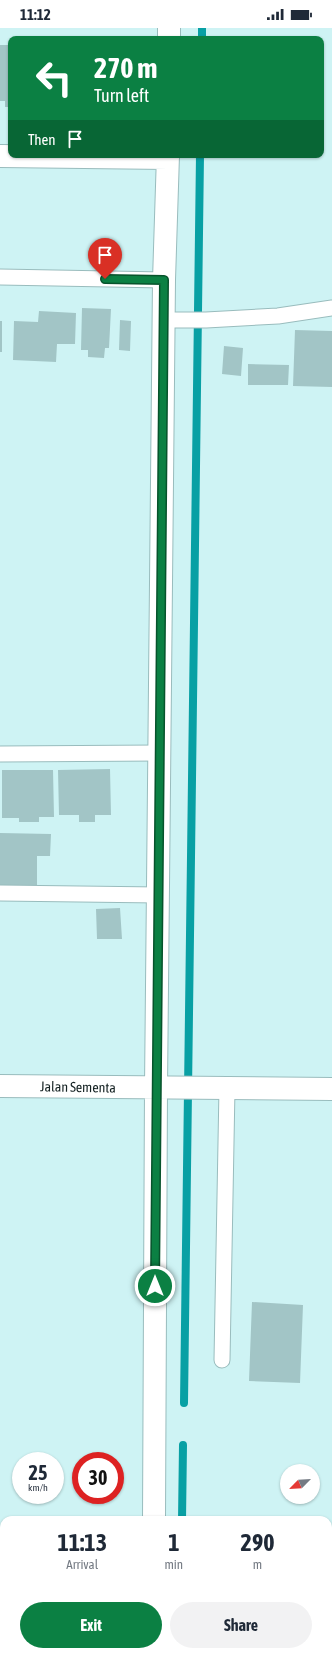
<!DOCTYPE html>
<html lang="en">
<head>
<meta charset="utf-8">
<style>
  :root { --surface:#fff; --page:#f2f2f3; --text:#1f2937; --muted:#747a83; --accent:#0b8043 }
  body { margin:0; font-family:"Asap Condensed",sans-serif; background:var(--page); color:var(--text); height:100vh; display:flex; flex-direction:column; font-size:15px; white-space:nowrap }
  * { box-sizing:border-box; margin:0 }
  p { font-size:13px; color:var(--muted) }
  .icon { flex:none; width:22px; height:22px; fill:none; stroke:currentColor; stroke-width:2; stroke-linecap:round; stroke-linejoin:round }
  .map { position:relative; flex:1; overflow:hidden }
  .side { position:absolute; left:0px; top:1488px; width:332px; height:140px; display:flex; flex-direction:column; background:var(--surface); border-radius:12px 12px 0 0; box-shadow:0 1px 3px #0004 }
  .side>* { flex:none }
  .guide { position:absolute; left:8px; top:8px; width:316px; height:122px; border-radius:8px; box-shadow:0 1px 3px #0004; background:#0b8043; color:#fff; overflow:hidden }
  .needle { width:26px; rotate:246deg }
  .controls { position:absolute; left:280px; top:1436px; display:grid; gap:8px }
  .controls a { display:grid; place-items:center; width:40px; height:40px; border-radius:50%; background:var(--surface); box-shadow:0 1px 3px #0004; font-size:20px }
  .speed { position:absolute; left:12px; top:1424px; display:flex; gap:8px; font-size:20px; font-weight:700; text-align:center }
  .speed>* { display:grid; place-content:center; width:52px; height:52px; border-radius:50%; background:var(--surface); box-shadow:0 1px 3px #0004; line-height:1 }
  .speed small { font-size:10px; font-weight:400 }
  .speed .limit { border:6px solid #d22; background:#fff; color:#111 }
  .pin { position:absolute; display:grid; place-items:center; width:34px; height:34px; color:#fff; margin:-41px -17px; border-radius:50% 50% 50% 0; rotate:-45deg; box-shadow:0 0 4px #0007 }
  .pin .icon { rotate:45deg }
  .me { position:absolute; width:44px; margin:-22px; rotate:0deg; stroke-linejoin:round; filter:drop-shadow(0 0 3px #0008) }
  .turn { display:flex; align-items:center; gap:14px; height:84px; padding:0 20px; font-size:18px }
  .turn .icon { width:52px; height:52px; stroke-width:2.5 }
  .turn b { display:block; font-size:28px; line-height:34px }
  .then { display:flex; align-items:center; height:38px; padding:0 20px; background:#0003; gap:8px; font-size:15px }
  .eta { display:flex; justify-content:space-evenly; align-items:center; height:68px; text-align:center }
  .eta b { font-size:24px; font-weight:700; line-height:28px }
  .action { display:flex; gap:8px; margin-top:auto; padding:8px 20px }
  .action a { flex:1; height:46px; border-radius:24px; background:var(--accent); color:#fff; font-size:16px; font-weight:700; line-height:46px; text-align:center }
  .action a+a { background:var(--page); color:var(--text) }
  .status { display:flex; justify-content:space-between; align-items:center; height:28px; padding:0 20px; background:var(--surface); direction:ltr }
  .status svg { height:11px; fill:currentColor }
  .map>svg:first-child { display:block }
</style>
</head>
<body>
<div class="status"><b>11:12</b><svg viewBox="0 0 49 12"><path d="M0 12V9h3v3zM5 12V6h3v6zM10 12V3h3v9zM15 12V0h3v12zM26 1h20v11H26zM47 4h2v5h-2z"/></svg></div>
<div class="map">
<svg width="332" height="1628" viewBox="0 0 332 1628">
  <rect width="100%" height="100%" fill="#cef3f4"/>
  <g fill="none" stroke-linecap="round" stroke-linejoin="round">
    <path stroke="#08a0a4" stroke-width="8" d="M 202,11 L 202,0
      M 184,1375 L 200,127
      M 182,1492 L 183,1417
      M 181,1628 L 181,1624"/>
  </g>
  <path fill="#a2c5c6" d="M 0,17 L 11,17 L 11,79 L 5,79 L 5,73 L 0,73 Z
    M 82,280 L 111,281 L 109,320 L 105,320 L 104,330 L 88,329 L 88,322 L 81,322 Z
    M 39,283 L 76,285 L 75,316 L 57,316 L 56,334 L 13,332 L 14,293 L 38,294 Z
    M 120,292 L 131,293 L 130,323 L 119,322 Z
    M 0,293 L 2,293 L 2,324 L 0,324 Z
    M 295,302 L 332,303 L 332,359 L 293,358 Z
    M 224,318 L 243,320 L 241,348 L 222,346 Z
    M 248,336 L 289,337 L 288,357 L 248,357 Z
    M 110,741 L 111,787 L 95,787 L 95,794 L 79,794 L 79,787 L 59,787 L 58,742 Z
    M 2,742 L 53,742 L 54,789 L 39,789 L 39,794 L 19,794 L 19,790 L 2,790 Z
    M 0,805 L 51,806 L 50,828 L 37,828 L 37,857 L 0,857 Z
    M 120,880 L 122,911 L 97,911 L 96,881 Z
    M 252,1274 L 303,1277 L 300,1355 L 249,1353 Z"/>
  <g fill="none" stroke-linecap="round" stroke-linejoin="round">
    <defs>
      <path id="service" d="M 0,249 L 164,252
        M 165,292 L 206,292 L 278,288 L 332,280
        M 0,726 L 159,725
        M 0,865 L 159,867
        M 222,1332 L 227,1060"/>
      <path id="minor" d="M 169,11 L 169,0
        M 0,128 L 168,130
        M 0,1058 L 332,1061
        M 154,1492 L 156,1060 L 164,252 L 168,127
        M 154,1628 L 154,1624"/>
    </defs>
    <use href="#service" stroke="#99bcbd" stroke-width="17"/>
    <use href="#minor" stroke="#99bcbd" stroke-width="24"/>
    <use href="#service" stroke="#fff" stroke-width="15"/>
    <use href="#minor" stroke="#fff" stroke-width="22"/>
  </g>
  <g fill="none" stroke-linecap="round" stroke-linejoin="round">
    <defs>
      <path id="route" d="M 105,251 L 164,252 L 155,1258"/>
    </defs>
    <use href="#route" stroke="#07532c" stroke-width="10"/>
    <use href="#route" stroke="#0b8043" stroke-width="7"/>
  </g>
  <g text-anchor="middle" stroke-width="3" stroke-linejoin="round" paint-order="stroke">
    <g font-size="14" fill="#152223" stroke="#fff">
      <text transform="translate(78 1059) rotate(1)" y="5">Jalan Sementa</text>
    </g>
  </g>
</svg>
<div class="controls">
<a><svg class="needle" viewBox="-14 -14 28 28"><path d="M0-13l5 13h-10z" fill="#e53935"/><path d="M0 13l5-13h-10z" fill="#747a83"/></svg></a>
</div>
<div class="speed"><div>25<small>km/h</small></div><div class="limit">30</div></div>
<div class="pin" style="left:105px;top:251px;background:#d93025"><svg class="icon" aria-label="arrive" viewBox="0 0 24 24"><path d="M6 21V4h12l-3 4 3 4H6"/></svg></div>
<svg class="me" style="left:155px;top:1258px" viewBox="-20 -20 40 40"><circle r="17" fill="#0b8043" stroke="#fff" stroke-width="3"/><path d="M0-11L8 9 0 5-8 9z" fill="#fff"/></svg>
<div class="guide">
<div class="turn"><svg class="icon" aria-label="left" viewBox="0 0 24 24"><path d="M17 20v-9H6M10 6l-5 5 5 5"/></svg><div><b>270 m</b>Turn left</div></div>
<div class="then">Then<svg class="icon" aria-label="arrive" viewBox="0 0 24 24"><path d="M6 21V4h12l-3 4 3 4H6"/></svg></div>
</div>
<section class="side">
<div class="eta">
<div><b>11:13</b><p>Arrival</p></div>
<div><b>1</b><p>min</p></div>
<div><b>290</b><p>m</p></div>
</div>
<div class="action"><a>Exit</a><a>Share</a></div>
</section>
</div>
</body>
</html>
